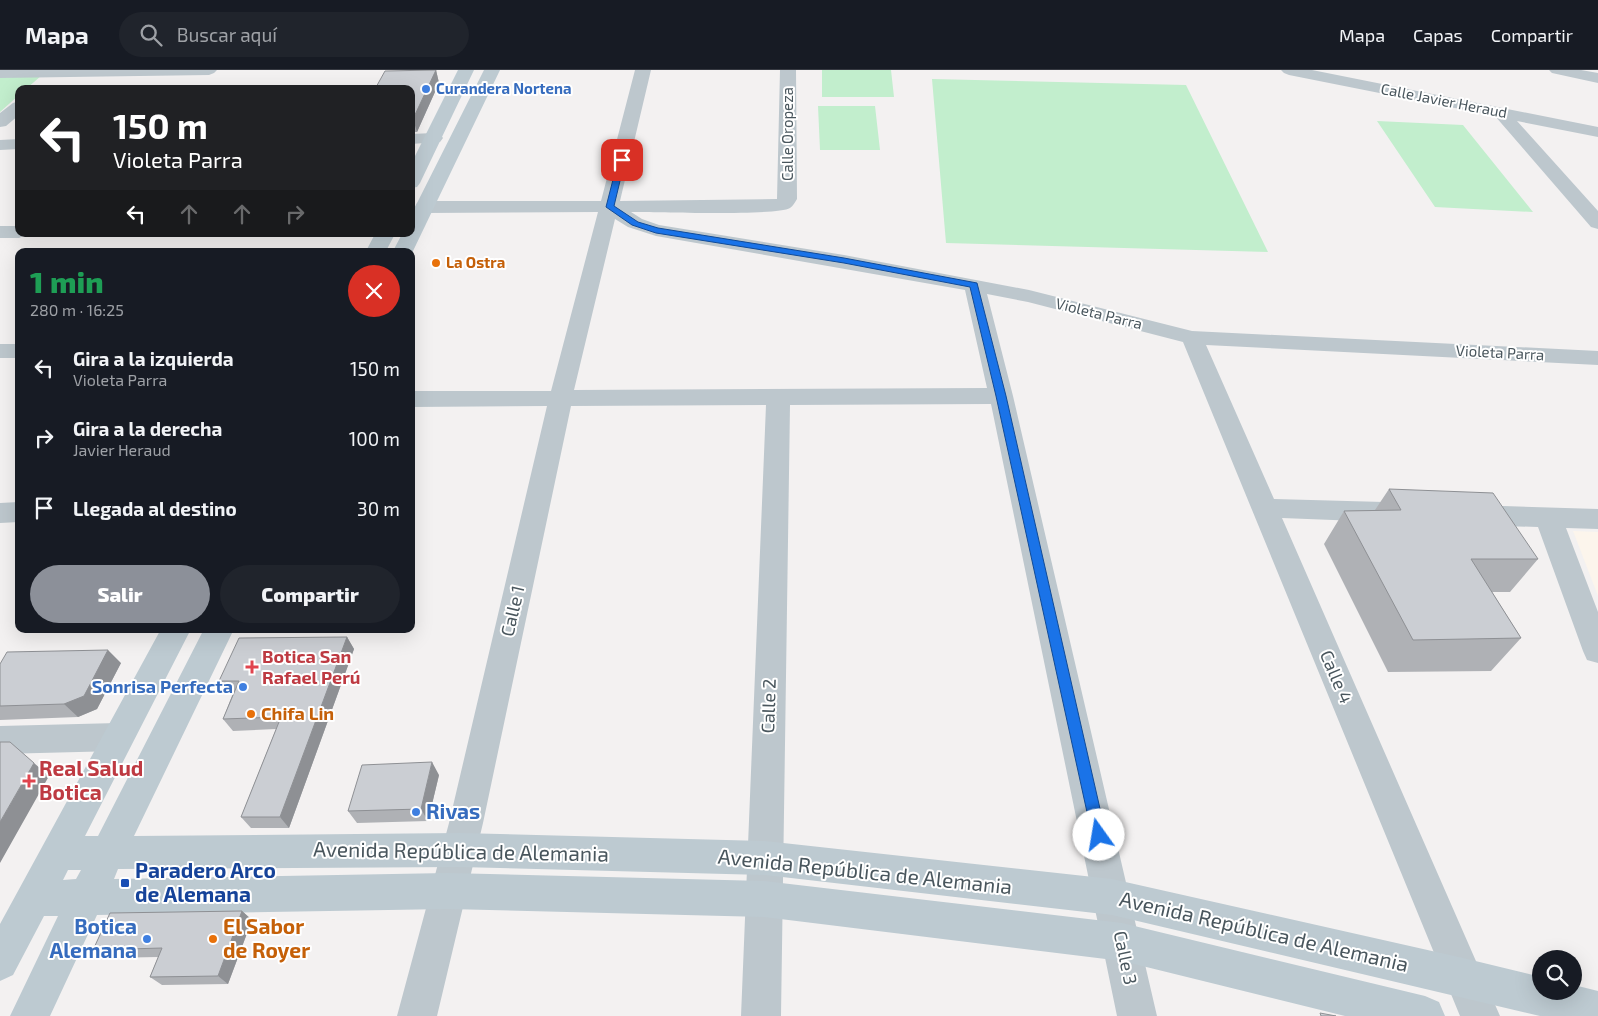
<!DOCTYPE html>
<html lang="es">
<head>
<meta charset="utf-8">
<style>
  :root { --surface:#171b24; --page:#20242c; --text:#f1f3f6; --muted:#9ea1a6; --line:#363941; --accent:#8c9099 }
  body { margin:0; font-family:"Exo 2",sans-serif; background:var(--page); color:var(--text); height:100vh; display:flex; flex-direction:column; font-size:19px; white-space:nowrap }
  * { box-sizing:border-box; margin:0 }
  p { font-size:16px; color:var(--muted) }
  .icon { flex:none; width:28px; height:28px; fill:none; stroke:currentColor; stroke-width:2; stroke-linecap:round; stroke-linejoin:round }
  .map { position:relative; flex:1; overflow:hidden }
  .side { position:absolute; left:15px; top:178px; width:400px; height:385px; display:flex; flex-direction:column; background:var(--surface); border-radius:10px; box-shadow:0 5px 20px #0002 }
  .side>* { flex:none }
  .top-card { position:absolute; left:15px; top:15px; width:400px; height:152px; border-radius:10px; box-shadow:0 5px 20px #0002; background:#202124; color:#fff; overflow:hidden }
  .tools { position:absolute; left:1532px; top:880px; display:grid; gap:10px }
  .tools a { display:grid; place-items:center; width:50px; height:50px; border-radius:50%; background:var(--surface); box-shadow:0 5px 20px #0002; font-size:25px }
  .pin { position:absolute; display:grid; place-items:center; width:42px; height:42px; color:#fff; margin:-21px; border-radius:10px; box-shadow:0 2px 8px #0006 }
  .me { position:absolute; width:55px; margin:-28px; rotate:347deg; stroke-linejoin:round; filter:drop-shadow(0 0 4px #0008) }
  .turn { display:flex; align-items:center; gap:18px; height:105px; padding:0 15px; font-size:22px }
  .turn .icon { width:65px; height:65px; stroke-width:2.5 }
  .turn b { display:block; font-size:35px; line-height:42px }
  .lanes { display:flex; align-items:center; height:48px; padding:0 15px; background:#0003; justify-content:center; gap:25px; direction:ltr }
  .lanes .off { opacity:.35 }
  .round { display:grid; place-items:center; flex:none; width:52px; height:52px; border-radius:26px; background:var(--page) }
  .headline { display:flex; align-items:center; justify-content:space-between; height:85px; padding:0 15px }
  h1 { font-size:30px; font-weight:800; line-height:38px; color:#1e9e55 }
  .primary-button { display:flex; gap:10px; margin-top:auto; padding:10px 15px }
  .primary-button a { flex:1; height:58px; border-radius:30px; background:var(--accent); color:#fff; font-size:20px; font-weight:800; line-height:58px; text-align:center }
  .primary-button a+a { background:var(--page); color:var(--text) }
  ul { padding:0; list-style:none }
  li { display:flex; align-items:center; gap:15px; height:70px; padding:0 15px }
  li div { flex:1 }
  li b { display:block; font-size:19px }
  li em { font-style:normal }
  header { display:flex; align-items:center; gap:30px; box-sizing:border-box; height:70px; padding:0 25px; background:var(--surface); border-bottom:1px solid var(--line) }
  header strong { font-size:24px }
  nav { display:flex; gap:28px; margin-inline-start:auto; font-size:18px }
  .search { width:350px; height:45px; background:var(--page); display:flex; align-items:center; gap:12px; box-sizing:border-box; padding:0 18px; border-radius:28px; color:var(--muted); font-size:19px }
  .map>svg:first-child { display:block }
</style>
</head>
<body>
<header>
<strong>Mapa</strong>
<div class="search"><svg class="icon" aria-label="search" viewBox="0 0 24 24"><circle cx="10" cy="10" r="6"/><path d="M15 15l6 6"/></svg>Buscar aquí</div>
<nav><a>Mapa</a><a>Capas</a><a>Compartir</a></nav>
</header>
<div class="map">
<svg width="1598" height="946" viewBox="0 0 1598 946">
  <rect width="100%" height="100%" fill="#f3f1f1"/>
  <path fill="#fcf5ec" d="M 1573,461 L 1598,462 L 1598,526 Z"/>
  <path fill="#c2eecd" d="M 822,0 L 891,0 L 894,27 L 822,27 Z
    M 42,5 L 26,19 L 19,19 L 19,25 L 0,42 L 0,6 Z
    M 932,9 L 1186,15 L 1268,182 L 946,173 Z
    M 818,36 L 875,36 L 880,80 L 820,80 Z
    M 1377,51 L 1463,55 L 1533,142 L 1435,137 Z"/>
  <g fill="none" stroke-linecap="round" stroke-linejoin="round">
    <path fill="#bdc7cd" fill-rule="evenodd" d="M 0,0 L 217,0 L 214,3 L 209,5 L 0,8 Z
      M 635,0 L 651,0 L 620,131 L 777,129 L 780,0 L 796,0 L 797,129 C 795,132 793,136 790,138 C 776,146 656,142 631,142 L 642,149 L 659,155 L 844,185 L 1029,220 L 1192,261 L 1598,281 L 1598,295 L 1206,275 L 1274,429 L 1384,432 L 1393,435 L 1397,442 L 1393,449 L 1384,452 L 1282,448 L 1500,946 L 1460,946 L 1183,272 L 1028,232 L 987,224 L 1013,326 L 1157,946 L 1117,946 L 991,334 L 790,335 L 781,946 L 741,946 L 766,335 L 571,336 L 483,753 L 437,946 L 397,946 L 449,753 L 547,336 L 411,337 L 411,321 L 551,321 L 598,142 L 424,143 L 417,141 L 415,137 L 417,133 L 424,131 L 601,131 ZM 615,149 L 628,157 L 656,166 L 965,220 L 987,318 L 574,320 Z
      M 1281,0 L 1312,0 L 1598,57 L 1598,67 L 1517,51 L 1598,141 L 1598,159 L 1591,157 L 1495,46 L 1289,5 L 1284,3 Z
      M 1549,0 L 1581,0 L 1598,3 L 1598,13 L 1552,3 Z
      M 19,31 L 19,45 L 6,56 L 0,57 L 0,43 L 13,33 Z
      M 434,63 L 440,64 L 443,68 L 440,72 L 411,74 L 411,64 Z
      M 19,69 L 19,79 L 0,80 L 0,70 Z
      M 0,156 L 19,156 L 19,164 L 28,164 L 19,168 L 0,168 Z
      M 0,274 L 19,274 L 19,288 L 0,288 Z
      M 19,432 L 19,452 L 0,453 L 0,433 Z
      M 1472,435 L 1598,439 L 1598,459 L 1566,458 L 1598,542 L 1598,593 L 1587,590 L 1583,581 L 1538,457 L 1472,455 L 1463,452 L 1459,445 L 1463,438 Z
      M 118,653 L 129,657 L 134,667 L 129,677 L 118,681 L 0,684 L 0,656 Z"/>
    <path fill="#bdcad1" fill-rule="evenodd" d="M 458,0 L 474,0 L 420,113 L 417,117 L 411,118 L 411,94 Z
      M 484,0 L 500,0 L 413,181 L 411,184 L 411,181 L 393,181 L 402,164 L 411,164 L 411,145 Z
      M 375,164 L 395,164 L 386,181 L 366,181 Z
      M 161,559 L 191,559 L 85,766 L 98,766 L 204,559 L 234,559 L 134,766 L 460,763 L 765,771 L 1112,809 L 1463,888 L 1541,907 L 1541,921 L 1574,921 L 1574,915 L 1598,921 L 1598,946 L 1540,946 L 1112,845 L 765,805 L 460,797 L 118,799 L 114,809 L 448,803 L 764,811 L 1122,853 L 1425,926 L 1439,932 L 1445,946 L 1345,946 L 1122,891 L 764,847 L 448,839 L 97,845 L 50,946 L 10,946 L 58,846 L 44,846 L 13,905 L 0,911 L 0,854 ZM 68,800 L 81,800 L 76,809 L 63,810 Z"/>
  </g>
  <path fill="#afb1b5" d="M 436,0 L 439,13 L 417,62 L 411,62 L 411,19 Z
    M 1389,419 L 1538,489 L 1510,522 L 1492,522 L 1521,568 L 1491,601 L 1388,602 L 1324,474 L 1344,441 L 1375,440 Z
    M 347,567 L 354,579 L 289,758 L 251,758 L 241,747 L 276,659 L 233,661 L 223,649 L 233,623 L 229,623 L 219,611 Z
    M 121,593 L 97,639 L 78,647 L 0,650 L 0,594 Z
    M 439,705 L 428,751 L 357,753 L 348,741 Z
    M 242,841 L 252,850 L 228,914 L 162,915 L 150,907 L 158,887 L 106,888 L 93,880 Z"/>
  <path fill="#8e9094" d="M 436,0 L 439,13 L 417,62 L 413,49 Z
    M 347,567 L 354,579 L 289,758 L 280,747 Z
    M 108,580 L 121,593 L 97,639 L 78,647 L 64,634 Z
    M 432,692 L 439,705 L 428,751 L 421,739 Z
    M 34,693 L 49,706 L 0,793 L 0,752 Z
    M 242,841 L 252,850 L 228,914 L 218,906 Z"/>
  <path fill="#cbced3" stroke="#8e9094" d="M 436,0 L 413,49 L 411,49 L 411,19 L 375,19 L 385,1 Z
    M 1389,419 L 1493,423 L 1538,489 L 1471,489 L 1521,568 L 1413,570 L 1344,441 L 1401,440 Z
    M 347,567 L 280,747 L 241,747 L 281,647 L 223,649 L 239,611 L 219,611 L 239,568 Z
    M 108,580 L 84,626 L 64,634 L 0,636 L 0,594 L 7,582 Z
    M 0,672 L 10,672 L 34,693 L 0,752 Z
    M 432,692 L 421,739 L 348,741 L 362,695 Z
    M 242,841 L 218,906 L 150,907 L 162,878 L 93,880 L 110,843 Z
    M 1320,943 L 1336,946 L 1321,946 Z"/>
  <path fill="#1a73e8" stroke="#114b97" d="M 622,87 L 625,90 L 614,136 L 638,152 L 658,158 L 844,188 L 977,213 L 1006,326 L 1106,765 L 1104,770 L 1099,772 L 1094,770 L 1092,765 L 996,326 L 970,217 L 844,193 L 656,163 L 632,155 L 606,137 L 618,90 Z"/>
  <g fill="#3f7fe0" stroke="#fff" stroke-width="2">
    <circle cx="426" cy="19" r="5"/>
    <circle cx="243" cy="617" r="5"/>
    <circle cx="416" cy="742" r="5"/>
    <circle cx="147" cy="869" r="5"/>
  </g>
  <g fill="#e8710a" stroke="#fff" stroke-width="2">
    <circle cx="436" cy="193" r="5"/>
    <circle cx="251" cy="644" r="5"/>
    <circle cx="213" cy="869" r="5"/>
  </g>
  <g fill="#e0444e" stroke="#fff" stroke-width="2">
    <path d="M249.5 589.5h5v5h5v5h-5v5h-5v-5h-5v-5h5z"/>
    <path d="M26.5 703.5h5v5h5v5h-5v5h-5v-5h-5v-5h5z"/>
  </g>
  <rect fill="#1a4fb4" stroke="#fff" stroke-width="2" x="120" y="808" width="10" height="10" rx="2.5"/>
  <g text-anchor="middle" stroke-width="4" stroke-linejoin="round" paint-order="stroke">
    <g font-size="15" font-weight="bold" fill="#366cbe" stroke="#fff" text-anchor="start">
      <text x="436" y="24">Curandera Nortena</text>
    </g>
    <g font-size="15" fill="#49565d" stroke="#fff">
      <text transform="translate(1444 31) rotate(11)" y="5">Calle Javier Heraud</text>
      <text transform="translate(788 64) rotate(-90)" y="5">Calle Oropeza</text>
      <text transform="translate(1099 244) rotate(14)" y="5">Violeta Parra</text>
      <text transform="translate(1500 283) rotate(3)" y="5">Violeta Parra</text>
    </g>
    <g font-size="15" font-weight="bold" fill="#c56008" stroke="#fff" text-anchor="start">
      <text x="446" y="198">La Ostra</text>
    </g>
    <g font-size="18" fill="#49565d" stroke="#fff">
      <text transform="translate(513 541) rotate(-77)" y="6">Calle 1</text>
      <text transform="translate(1336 607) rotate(67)" y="6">Calle 4</text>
      <text transform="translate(769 636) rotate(-88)" y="6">Calle 2</text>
      <text transform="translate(1125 888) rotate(78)" y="6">Calle 3</text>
    </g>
    <g font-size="18" font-weight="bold" fill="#be3a42" stroke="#fff" text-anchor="start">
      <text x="262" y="593">Botica San<tspan x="262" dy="21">Rafael Perú</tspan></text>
    </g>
    <g font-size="18" font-weight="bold" fill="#366cbe" stroke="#fff" text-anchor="end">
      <text x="233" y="623">Sonrisa Perfecta</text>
    </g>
    <g font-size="18" font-weight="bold" fill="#c56008" stroke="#fff" text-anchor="start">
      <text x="261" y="650">Chifa Lin</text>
    </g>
    <g font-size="21" font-weight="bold" fill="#be3a42" stroke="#fff" text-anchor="start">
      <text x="39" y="706">Real Salud<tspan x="39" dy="24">Botica</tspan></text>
    </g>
    <g font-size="21" font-weight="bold" fill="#366cbe" stroke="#fff" text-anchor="start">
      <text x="426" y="749">Rivas</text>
      <text x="137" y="864" text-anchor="end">Botica<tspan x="137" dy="24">Alemana</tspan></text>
    </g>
    <g font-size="21" fill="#49565d" stroke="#fff">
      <text transform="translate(461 782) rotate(1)" y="7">Avenida República de Alemania</text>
      <text transform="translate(865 802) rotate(6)" y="7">Avenida República de Alemania</text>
      <text transform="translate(1264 862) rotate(13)" y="7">Avenida República de Alemania</text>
    </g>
    <g font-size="21" font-weight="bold" fill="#164399" stroke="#fff" text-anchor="start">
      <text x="135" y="808">Paradero Arco<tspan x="135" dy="24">de Alemana</tspan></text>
    </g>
    <g font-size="21" font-weight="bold" fill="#c56008" stroke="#fff" text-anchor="start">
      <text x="223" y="864">El Sabor<tspan x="223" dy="24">de Royer</tspan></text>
    </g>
  </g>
</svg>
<div class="tools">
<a><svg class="icon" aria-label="search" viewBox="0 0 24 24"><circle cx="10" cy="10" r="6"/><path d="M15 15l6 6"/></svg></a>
</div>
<div class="pin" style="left:622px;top:90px;background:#d93025"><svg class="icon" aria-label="arrive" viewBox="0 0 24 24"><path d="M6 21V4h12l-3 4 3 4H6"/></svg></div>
<svg class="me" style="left:1099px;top:765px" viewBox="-20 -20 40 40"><circle r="19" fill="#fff"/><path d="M0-13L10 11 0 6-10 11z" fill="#1a73e8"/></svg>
<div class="top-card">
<div class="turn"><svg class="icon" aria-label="left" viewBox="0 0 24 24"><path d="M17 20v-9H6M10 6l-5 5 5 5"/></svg><div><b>150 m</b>Violeta Parra</div></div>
<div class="lanes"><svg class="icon" aria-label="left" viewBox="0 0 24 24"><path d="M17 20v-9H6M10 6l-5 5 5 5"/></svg><svg class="icon off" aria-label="ahead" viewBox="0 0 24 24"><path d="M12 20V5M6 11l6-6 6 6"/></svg><svg class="icon off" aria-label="ahead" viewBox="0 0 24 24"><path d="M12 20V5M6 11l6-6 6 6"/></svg><svg class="icon off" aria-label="right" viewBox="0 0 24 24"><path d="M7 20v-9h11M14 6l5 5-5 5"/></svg></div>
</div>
<section class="side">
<div class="headline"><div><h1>1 min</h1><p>280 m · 16:25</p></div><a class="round" style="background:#d93025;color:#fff"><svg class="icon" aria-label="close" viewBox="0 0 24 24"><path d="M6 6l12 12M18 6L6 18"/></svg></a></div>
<ul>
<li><svg class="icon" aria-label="left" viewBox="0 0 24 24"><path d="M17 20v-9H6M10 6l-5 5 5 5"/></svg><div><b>Gira a la izquierda</b><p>Violeta Parra</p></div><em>150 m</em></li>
<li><svg class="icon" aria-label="right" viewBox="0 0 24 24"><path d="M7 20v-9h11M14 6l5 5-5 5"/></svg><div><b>Gira a la derecha</b><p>Javier Heraud</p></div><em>100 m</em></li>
<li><svg class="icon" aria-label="arrive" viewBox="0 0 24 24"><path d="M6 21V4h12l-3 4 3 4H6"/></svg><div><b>Llegada al destino</b></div><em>30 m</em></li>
</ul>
<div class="primary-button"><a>Salir</a><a>Compartir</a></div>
</section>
</div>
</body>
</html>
